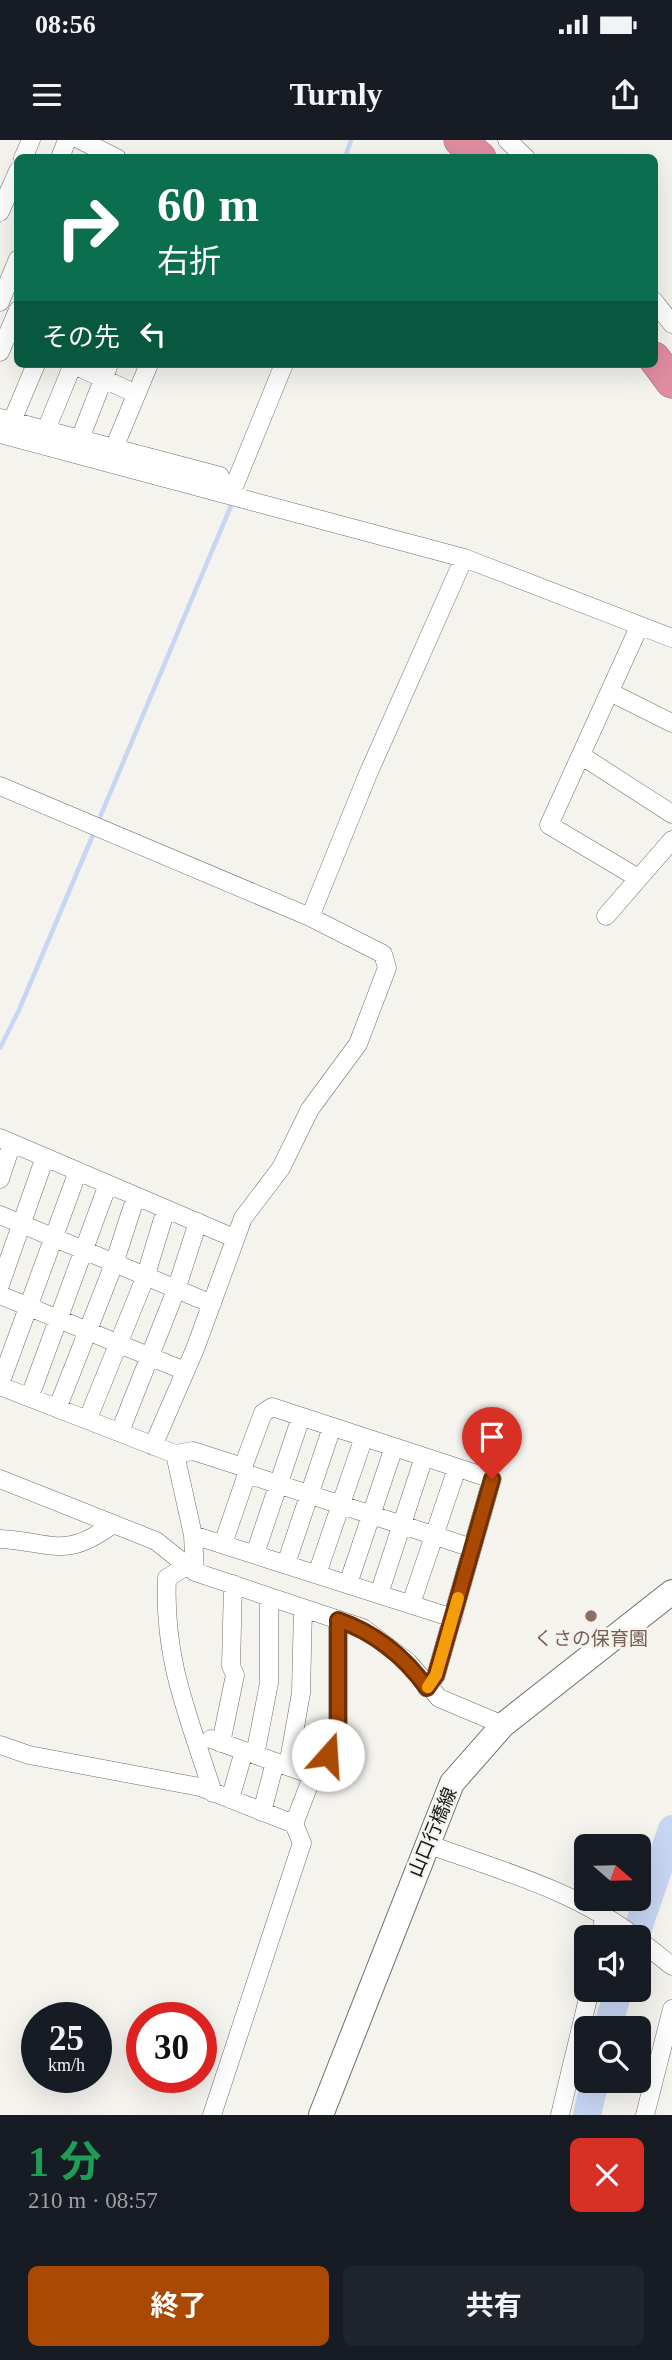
<!DOCTYPE html>
<html lang="ja">
<head>
<meta charset="utf-8">
<style>
  :root { --surface:#171b24; --page:#20242c; --text:#f1f3f6; --muted:#9ea1a6; --accent:#aa4903 }
  body { margin:0; font-family:"Times New Roman","Noto Sans JP",serif; background:var(--page); color:var(--text); height:100vh; display:flex; flex-direction:column; font-size:26px; white-space:nowrap }
  * { box-sizing:border-box; margin:0 }
  p { font-size:23px; color:var(--muted) }
  .icon { flex:none; width:38px; height:38px; fill:none; stroke:currentColor; stroke-width:2; stroke-linecap:round; stroke-linejoin:round }
  .map { position:relative; height:1975px; overflow:hidden }
  .side { display:flex; flex-direction:column; background:var(--surface); flex:1 }
  .side>* { flex:none }
  .top-card { position:absolute; left:14px; top:14px; width:644px; height:214px; border-radius:10px; box-shadow:0 7px 28px #0002; background:#0b6e4f; color:#fff; overflow:hidden }
  .needle { width:46px; rotate:110deg }
  .buttons { position:absolute; left:574px; top:1694px; display:grid; gap:14px }
  .buttons a { display:grid; place-items:center; width:77px; height:77px; border-radius:10px; background:var(--surface); box-shadow:0 7px 28px #0002; font-size:35px }
  .speed { position:absolute; left:21px; top:1862px; display:flex; gap:14px; font-size:35px; font-weight:700; text-align:center }
  .speed>* { display:grid; place-content:center; width:91px; height:91px; border-radius:50%; background:var(--surface); box-shadow:0 7px 28px #0002; line-height:1 }
  .speed small { font-size:18px; font-weight:400 }
  .speed .limit { border:10px solid #d22; background:#fff; color:#111 }
  .pin { position:absolute; display:grid; place-items:center; width:60px; height:60px; color:#fff; margin:-72px -30px; border-radius:50% 50% 50% 0; rotate:-45deg; box-shadow:0 0 7px #0007 }
  .pin .icon { rotate:45deg }
  .me { position:absolute; width:77px; margin:-38px; rotate:19deg; stroke-linejoin:round; filter:drop-shadow(0 0 5px #0008) }
  .turn { display:flex; align-items:center; gap:24px; height:147px; padding:0 28px; font-size:32px }
  .turn .icon { width:91px; height:91px; stroke-width:2.5 }
  .turn b { display:block; font-size:49px; line-height:60px }
  .then { display:flex; align-items:center; height:66px; padding:0 28px; background:#0003; gap:14px; font-size:26px }
  .round { display:grid; place-items:center; flex:none; width:74px; height:74px; border-radius:10px; background:var(--page) }
  .head { display:flex; align-items:center; justify-content:space-between; height:119px; padding:0 28px }
  h1 { font-size:42px; font-weight:700; line-height:52px; color:#1e9e55 }
  .action { display:flex; gap:14px; margin-top:auto; padding:14px 28px }
  .action a { flex:1; height:80px; border-radius:10px; background:var(--accent); color:#fff; font-size:28px; font-weight:700; line-height:80px; text-align:center }
  .action a+a { background:var(--page); color:var(--text) }
  .status { display:flex; justify-content:space-between; align-items:center; height:49px; padding:0 35px; background:var(--surface); direction:ltr }
  .status svg { height:19px; fill:currentColor }
  header { display:flex; justify-content:space-between; align-items:center; height:91px; padding:0 28px; background:var(--surface); font-size:32px; font-weight:700 }
  .map>svg:first-child { display:block }
</style>
</head>
<body>
<div class="status"><b>08:56</b><svg viewBox="0 0 49 12"><path d="M0 12V9h3v3zM5 12V6h3v6zM10 12V3h3v9zM15 12V0h3v12zM26 1h20v11H26zM47 4h2v5h-2z"/></svg></div>
<header><svg class="icon" aria-label="menu" viewBox="0 0 24 24"><path d="M4 6h16M4 12h16M4 18h16"/></svg>Turnly<svg class="icon" aria-label="share" viewBox="0 0 24 24"><path d="M12 15V3M7 8l5-5 5 5M5 13v7h14v-7"/></svg></header>
<div class="map">
<svg width="672" height="1975" viewBox="0 0 672 1975">
  <rect width="100%" height="100%" fill="#f4f3ee"/>
  <g fill="none" stroke-linecap="round" stroke-linejoin="round">
    <path stroke="#c7d6f3" stroke-width="4.5" d="M 345,18 L 351,0
      M 98,682 L 233,361
      M 0,908 L 19,870 L 95,690"/>
    <path stroke="#c7d6f3" stroke-width="28" d="M 635,1797 L 672,1689
      M 607,1888 L 619,1850
      M 587,1975 L 595,1941"/>
    <defs>
      <path id="street" d="M 80,0 L 117,18
        M 507,0 L 526,18
        M 23,18 L 31,0
        M 60,18 L 67,0
        M 0,72 L 18,31
        M 654,161 L 672,184
        M 0,162 L 18,119
        M 0,212 L 18,170
        M 72,224 L 136,254
        M 0,278 L 220,336 L 216,350
        M 12,281 L 36,224
        M 46,290 L 73,224
        M 0,294 L 464,418 L 672,498
        M 80,299 L 109,224
        M 114,308 L 149,224
        M 231,354 L 284,224
        M 610,552 L 672,583
        M 582,616 L 672,674
        M 0,646 L 310,777 L 383,814 L 387,828 L 358,904 L 310,969 L 281,1028 L 243,1078 L 195,1209 L 153,1306
        M 638,738 L 549,685 L 639,487
        M 606,776 L 672,700
        M 310,777 L 368,634 L 464,418
        M 0,998 L 234,1098
        M 0,1039 L 12,1003
        M 0,1075 L 212,1164
        M 0,1145 L 45,1017
        M 0,1155 L 185,1231
        M 3,1236 L 78,1031
        M 0,1246 L 175,1314 L 193,1395 L 195,1432
        M 33,1248 L 108,1044
        M 61,1259 L 114,1124 L 136,1056
        M 91,1271 L 145,1138 L 166,1069
        M 123,1284 L 176,1150 L 198,1082
        M 175,1314 L 193,1311 L 243,1327 L 263,1273 L 272,1267 L 492,1339 L 436,1535 L 427,1548
        M 243,1327 L 247,1334 L 472,1408
        M 0,1339 L 156,1401 L 195,1432 L 363,1488 L 408,1522 L 439,1558 L 503,1585
        M 193,1395 L 453,1478
        M 0,1399 C 54,1402 64,1420 113,1384
        M 223,1404 L 247,1334
        M 255,1414 L 301,1277
        M 286,1424 L 332,1287
        M 188,1425 L 167,1438 C 163,1520 189,1577 213,1653
        M 317,1434 L 364,1297
        M 348,1444 L 394,1307
        M 379,1454 L 424,1317
        M 411,1464 L 457,1328
        M 211,1599 L 312,1635
        M 221,1603 L 235,1535 L 231,1526 L 233,1444
        M 0,1605 L 29,1615 L 200,1647 L 294,1684
        M 255,1615 L 269,1543 L 269,1457
        M 288,1626 L 301,1553 L 303,1468
        M 230,1659 L 244,1611
        M 262,1672 L 275,1622
        M 427,1704 C 499,1730 574,1750 635,1797
        M 600,1797 L 605,1774
        M 639,1800 L 672,1826
        M 212,1975 L 302,1703 L 294,1684 L 317,1624 L 338,1605 L 338,1480
        M 560,1975 L 590,1850
        M 645,1975 L 672,1869"/>
      <path id="secondary" d="M 321,1975 L 452,1643 L 503,1585 L 672,1452"/>
      <path id="highway" d="M 460,0 L 480,18
        M 654,218 L 672,242"/>
    </defs>
    <use href="#street" stroke="#6f6e6a" stroke-width="19"/>
    <use href="#secondary" stroke="#6f6e6a" stroke-width="26"/>
    <use href="#highway" stroke="#9a646f" stroke-width="33"/>
    <use href="#street" stroke="#fff" stroke-width="18"/>
    <use href="#secondary" stroke="#fff" stroke-width="24"/>
    <use href="#highway" stroke="#e08da0" stroke-width="32"/>
  </g>
  <g fill="none" stroke-linecap="round" stroke-linejoin="round">
    <defs>
      <path id="route" d="M 328,1615 L 338,1605 L 338,1480 C 376,1493 404,1516 427,1548 L 436,1535 L 492,1339"/>
    </defs>
    <use href="#route" stroke="#6e2f02" stroke-width="18"/>
    <use href="#route" stroke="#aa4903" stroke-width="12"/>
    <path stroke="#f59e0b" stroke-width="12" d="M 428,1547 L 436,1535 L 458,1458"/>
  </g>
  <circle fill="#8d6e63" stroke="#f4f3ee" stroke-width="2.5" cx="591" cy="1476" r="7"/>
  <g text-anchor="middle" stroke-width="5" stroke-linejoin="round" paint-order="stroke">
    <g font-size="19" fill="#785e54" stroke="#f4f3ee">
      <text x="591" y="1505">くさの保育園</text>
    </g>
    <g font-size="19" fill="#171715" stroke="#f4f3ee">
      <text transform="translate(432 1692) rotate(-67)" y="7">山口行橋線</text>
    </g>
  </g>
</svg>
<div class="buttons">
<a><svg class="needle" viewBox="-14 -14 28 28"><path d="M0-13l5 13h-10z" fill="#e53935"/><path d="M0 13l5-13h-10z" fill="#9ea1a6"/></svg></a>
<a><svg class="icon" aria-label="sound" viewBox="0 0 24 24"><path d="M4 9h4l5-4v14l-5-4H4zM17 9q2 3 0 6"/></svg></a>
<a><svg class="icon" aria-label="search" viewBox="0 0 24 24"><circle cx="10" cy="10" r="6"/><path d="M15 15l6 6"/></svg></a>
</div>
<div class="speed"><div>25<small>km/h</small></div><div class="limit">30</div></div>
<div class="pin" style="left:492px;top:1339px;background:#d93025"><svg class="icon" aria-label="arrive" viewBox="0 0 24 24"><path d="M6 21V4h12l-3 4 3 4H6"/></svg></div>
<svg class="me" style="left:328px;top:1615px" viewBox="-20 -20 40 40"><circle r="19" fill="#fff"/><path d="M0-13L10 11 0 6-10 11z" fill="#aa4903"/></svg>
<div class="top-card">
<div class="turn"><svg class="icon" aria-label="right" viewBox="0 0 24 24"><path d="M7 20v-9h11M14 6l5 5-5 5"/></svg><div><b>60 m</b>右折</div></div>
<div class="then">その先<svg class="icon" aria-label="left" viewBox="0 0 24 24"><path d="M17 20v-9H6M10 6l-5 5 5 5"/></svg></div>
</div>
</div>
<section class="side">
<div class="head"><div><h1>1 分</h1><p>210 m · 08:57</p></div><a class="round" style="background:#d93025;color:#fff"><svg class="icon" aria-label="close" viewBox="0 0 24 24"><path d="M6 6l12 12M18 6L6 18"/></svg></a></div>
<div class="action"><a>終了</a><a>共有</a></div>
</section>
</body>
</html>
